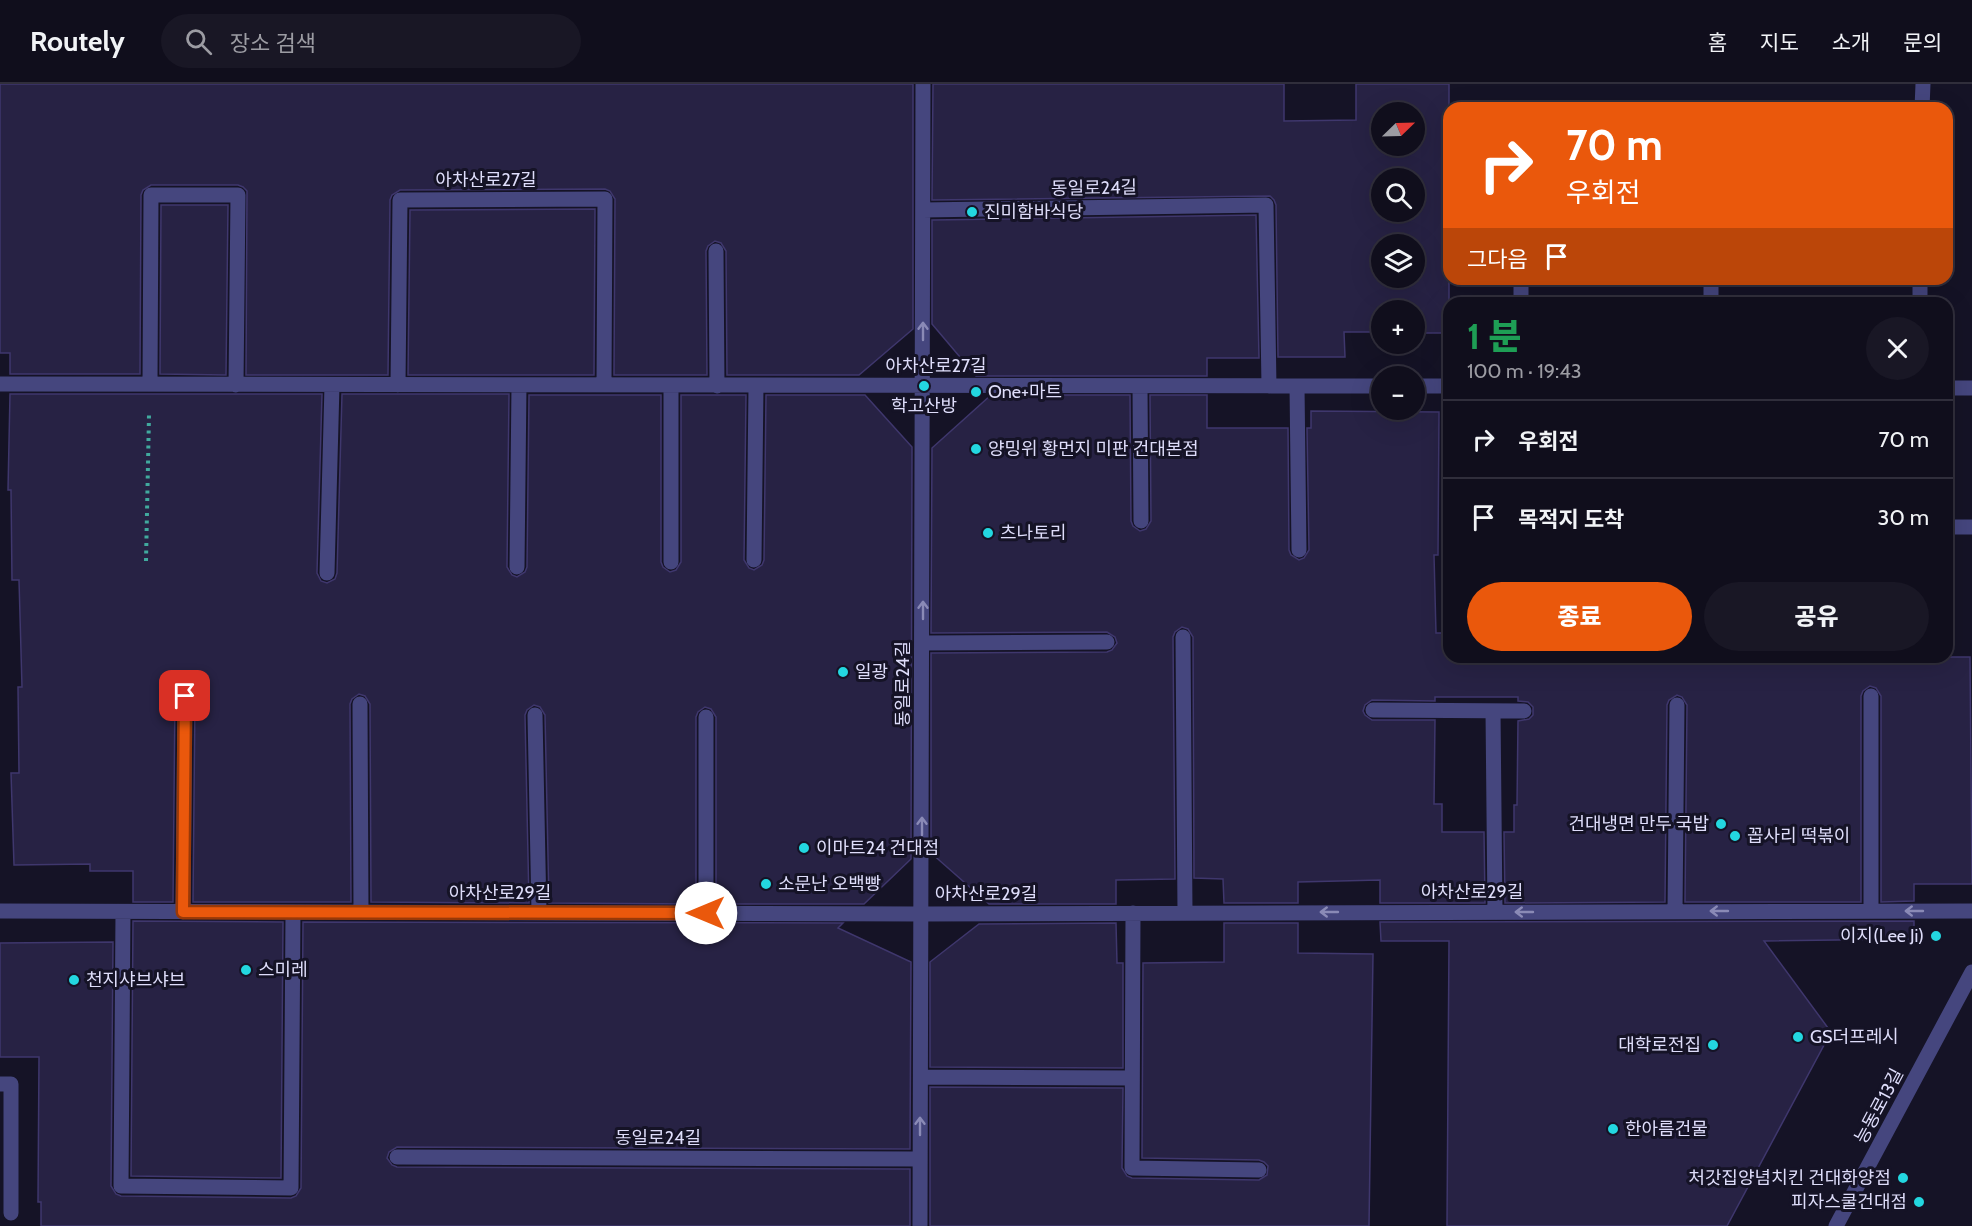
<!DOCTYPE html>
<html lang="ko">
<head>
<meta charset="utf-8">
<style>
  :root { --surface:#100e1c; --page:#191725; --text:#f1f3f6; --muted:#9c9ca3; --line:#302e3b; --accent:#ea580c }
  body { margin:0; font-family:Cabin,"Noto Sans KR",sans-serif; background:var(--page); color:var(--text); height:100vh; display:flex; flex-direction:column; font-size:22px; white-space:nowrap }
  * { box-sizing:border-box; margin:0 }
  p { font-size:20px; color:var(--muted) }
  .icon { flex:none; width:33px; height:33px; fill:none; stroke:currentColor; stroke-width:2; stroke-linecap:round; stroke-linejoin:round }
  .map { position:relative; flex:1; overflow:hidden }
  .panel { position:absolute; left:1443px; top:213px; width:510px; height:366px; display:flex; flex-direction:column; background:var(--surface); border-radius:18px; box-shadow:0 6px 24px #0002,0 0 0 2px var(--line) }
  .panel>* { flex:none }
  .banner { position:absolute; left:1443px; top:18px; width:510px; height:183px; border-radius:18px; box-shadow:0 6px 24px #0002,0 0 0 2px var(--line); background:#ea580c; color:#fff; overflow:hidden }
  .needle { width:39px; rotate:67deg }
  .tools { position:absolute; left:1371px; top:18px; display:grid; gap:12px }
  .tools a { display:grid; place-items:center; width:54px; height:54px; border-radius:50%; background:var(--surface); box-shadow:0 6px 24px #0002,0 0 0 2px var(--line); font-size:30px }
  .pin { position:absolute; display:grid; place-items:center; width:51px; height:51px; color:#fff; margin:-26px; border-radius:12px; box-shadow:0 3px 9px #0006 }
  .me { position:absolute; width:66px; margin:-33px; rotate:270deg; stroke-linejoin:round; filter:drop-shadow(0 0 4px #0008) }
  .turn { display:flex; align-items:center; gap:21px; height:126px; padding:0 24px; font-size:27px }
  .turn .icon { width:78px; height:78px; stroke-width:2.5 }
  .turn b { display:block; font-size:42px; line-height:51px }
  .then { display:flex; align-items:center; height:57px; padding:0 24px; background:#0003; gap:12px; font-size:22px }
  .round { display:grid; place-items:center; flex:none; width:63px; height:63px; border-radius:32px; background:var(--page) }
  .overview { display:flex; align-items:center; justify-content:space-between; height:102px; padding:0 24px }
  h1 { font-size:36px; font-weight:800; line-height:45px; color:#1e9e55 }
  .action { display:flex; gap:12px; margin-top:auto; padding:12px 24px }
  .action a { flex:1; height:69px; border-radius:36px; background:var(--accent); color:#fff; font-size:24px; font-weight:800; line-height:69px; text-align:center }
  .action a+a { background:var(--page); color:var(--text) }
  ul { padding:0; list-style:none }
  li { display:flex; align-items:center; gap:18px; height:78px; padding:0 24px; border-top:2px solid var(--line) }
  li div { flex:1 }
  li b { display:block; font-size:22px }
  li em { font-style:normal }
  header { display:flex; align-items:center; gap:36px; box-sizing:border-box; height:84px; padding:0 30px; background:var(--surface); border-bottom:2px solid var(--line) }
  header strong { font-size:28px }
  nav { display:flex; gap:33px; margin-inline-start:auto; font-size:21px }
  .search { width:420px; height:54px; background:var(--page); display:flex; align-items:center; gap:15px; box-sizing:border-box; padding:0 21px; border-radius:33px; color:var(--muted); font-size:22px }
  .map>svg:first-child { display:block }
</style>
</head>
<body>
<header>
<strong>Routely</strong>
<div class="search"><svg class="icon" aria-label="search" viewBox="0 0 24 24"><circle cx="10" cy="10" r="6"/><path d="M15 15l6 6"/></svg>장소 검색</div>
<nav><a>홈</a><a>지도</a><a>소개</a><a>문의</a></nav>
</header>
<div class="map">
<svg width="1972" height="1142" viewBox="0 0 1972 1142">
  <rect width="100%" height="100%" fill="#151326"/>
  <path fill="#272244" stroke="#3f376d" stroke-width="1.5" fill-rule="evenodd" d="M 0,0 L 913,0 L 913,245 L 859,291 L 727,291 L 726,167 L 721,159 L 715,157 L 708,162 L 706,167 L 707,291 L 614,291 L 615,115 L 610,107 L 605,105 L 400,106 L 392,111 L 390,116 L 388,291 L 246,291 L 247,107 L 243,103 L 238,101 L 151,101 L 143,106 L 141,111 L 140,290 L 10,290 L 10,269 L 0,269 Z
    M 933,0 L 1284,0 L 1284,37 L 1356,36 L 1356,0 L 1449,0 L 1449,249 L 1414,249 L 1414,226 L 1382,226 L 1382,248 L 1344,248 L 1345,273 L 1278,273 L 1276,121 L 1274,116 L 1270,112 L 932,116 ZM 1382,28 L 1414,28 L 1414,62 L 1382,62 ZM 1382,94 L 1414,94 L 1414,128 L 1382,128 ZM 1382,160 L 1414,160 L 1414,194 L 1382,194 Z
    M 161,121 L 228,121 L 226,291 L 160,290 Z
    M 595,125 L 594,291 L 408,291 L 410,126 Z
    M 1256,131 L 1259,274 L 1207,274 L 1207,292 L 976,292 L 932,240 L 932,136 Z
    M 10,310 L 322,310 L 317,489 L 321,497 L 327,499 L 335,495 L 337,489 L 342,310 L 509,310 L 507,483 L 512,491 L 517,493 L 525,488 L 527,483 L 529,311 L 661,311 L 661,478 L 663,483 L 670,488 L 676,486 L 681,478 L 681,311 L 746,311 L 744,476 L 749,484 L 754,486 L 762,481 L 764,476 L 766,311 L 865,311 L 912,363 L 911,775 L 864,820 L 716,820 L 716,633 L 711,625 L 705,623 L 698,628 L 696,633 L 696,820 L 549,819 L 545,631 L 540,623 L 534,621 L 527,626 L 525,631 L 529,819 L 371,818 L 370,620 L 365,612 L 359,610 L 352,615 L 350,620 L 351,818 L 193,818 L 195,612 L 190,604 L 184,602 L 177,607 L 175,612 L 173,818 L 133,818 L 133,787 L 90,787 L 90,780 L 14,781 L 11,689 L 19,689 L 18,603 L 22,603 L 19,496 L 12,496 L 11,406 L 8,406 Z
    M 991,311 L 1130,311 L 1131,437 L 1133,442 L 1140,447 L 1146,445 L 1151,437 L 1150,311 L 1207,311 L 1207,344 L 1288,344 L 1289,466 L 1291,471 L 1299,476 L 1304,474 L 1309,466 L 1307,344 L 1311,344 L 1311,327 L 1439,328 L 1438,471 L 1434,471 L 1436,549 L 1449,549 L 1449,573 L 1970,573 L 1972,800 L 1914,800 L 1914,817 L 1881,818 L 1881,612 L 1876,604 L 1870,602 L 1863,607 L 1861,612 L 1861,818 L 1685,818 L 1687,621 L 1682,613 L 1677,611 L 1669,616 L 1667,621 L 1665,818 L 1505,819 L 1504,748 L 1514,748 L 1514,721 L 1517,721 L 1518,637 L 1529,635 L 1533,631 L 1533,623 L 1528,618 L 1518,617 L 1518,613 L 1435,613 L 1435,617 L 1372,616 L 1365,621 L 1363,627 L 1365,631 L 1372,636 L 1435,636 L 1434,720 L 1442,720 L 1442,748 L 1484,748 L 1485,819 L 1380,819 L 1380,796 L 1298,798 L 1298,819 L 1224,819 L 1223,795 L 1194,794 L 1193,553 L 1188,545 L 1182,543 L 1175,548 L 1173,553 L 1175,795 L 1116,796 L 1116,820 L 989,820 L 931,769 L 931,569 L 1107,568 L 1112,566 L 1117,559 L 1115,553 L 1107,548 L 931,549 L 932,364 Z
    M 133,837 L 283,838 L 281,1094 L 131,1092 Z
    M 1914,837 L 1914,855 L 1764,857 L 1831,948 L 1727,1142 L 1447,1142 L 1449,857 L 1381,857 L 1380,838 Z
    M 303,838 L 843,839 L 838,844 L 911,878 L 910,1065 L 397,1063 L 389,1068 L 387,1074 L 392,1081 L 397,1083 L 910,1085 L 910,1142 L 41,1142 L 41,1118 L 38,1118 L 39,973 L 0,973 L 0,859 L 113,858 L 111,1102 L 116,1110 L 121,1112 L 291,1114 L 296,1112 L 301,1104 Z
    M 1116,839 L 1117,879 L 1123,879 L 1123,984 L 930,983 L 930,878 L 979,840 Z
    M 1224,839 L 1298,839 L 1298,869 L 1373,870 L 1369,1142 L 930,1142 L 930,1003 L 1123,1004 L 1122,1084 L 1127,1092 L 1132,1094 L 1259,1096 L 1267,1091 L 1268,1082 L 1264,1078 L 1259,1076 L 1142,1074 L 1143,879 L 1224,878 Z"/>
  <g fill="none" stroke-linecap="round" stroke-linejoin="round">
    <path stroke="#41aa9e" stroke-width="4" stroke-dasharray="3 4.5" stroke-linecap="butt" d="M 146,477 L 149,331"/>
    <path stroke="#45467e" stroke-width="15" d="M 1922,24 L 1923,0
      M 923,126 L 1266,121 L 1269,302
      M 716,167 L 717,302
      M 1521,195 L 1521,219
      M 1711,219 L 1711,195
      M 1920,219 L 1920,195
      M 0,300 L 1382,302
      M 150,300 L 151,111 L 238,111 L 236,301
      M 398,301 L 400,116 L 605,115 L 604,301
      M 671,302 L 671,478
      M 1140,302 L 1141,437
      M 1297,302 L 1299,466
      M 1414,302 L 1449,302 L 1449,482
      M 1947,304 L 1972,304
      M 1947,443 L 1972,443
      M 754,476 L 756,302
      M 517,483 L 519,301
      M 327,489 L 332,301
      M 1183,553 L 1185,829
      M 922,559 L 1107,558
      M 360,620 L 361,828
      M 1373,626 L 1524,627
      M 1493,627 L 1495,828
      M 535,631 L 539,828
      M 0,827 L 921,830 L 1972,827
      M 1871,827 L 1871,612
      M 123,828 L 121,1102 L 291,1104 L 293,829
      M 183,828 L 185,612
      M 1675,828 L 1677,621
      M 706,829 L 706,633
      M 1133,829 L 1132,1084 L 1259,1086
      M 921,993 L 1132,994
      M 0,1000 L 11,1000 L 11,1129
      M 397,1073 L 920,1075
      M 920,1142 L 923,0
      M 1836,1142 L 1972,888"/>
  </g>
  <defs><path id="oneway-shaft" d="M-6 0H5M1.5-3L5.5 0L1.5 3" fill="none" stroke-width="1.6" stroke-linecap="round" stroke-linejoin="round" transform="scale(1.5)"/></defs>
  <g stroke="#8a8ab6">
    <use href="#oneway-shaft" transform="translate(923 247) rotate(-90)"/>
    <use href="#oneway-shaft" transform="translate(923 526) rotate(-90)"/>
    <use href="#oneway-shaft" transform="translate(922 742) rotate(-90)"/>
    <use href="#oneway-shaft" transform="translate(1719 827) rotate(180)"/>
    <use href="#oneway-shaft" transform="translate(1914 827) rotate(180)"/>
    <use href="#oneway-shaft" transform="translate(1329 828) rotate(180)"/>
    <use href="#oneway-shaft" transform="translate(1524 828) rotate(180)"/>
    <use href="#oneway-shaft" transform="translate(920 1042) rotate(-90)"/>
  </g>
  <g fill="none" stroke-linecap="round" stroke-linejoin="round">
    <defs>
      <path id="route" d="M 185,612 L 183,828 L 706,829"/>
    </defs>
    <use href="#route" stroke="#983908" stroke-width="15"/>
    <use href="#route" stroke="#ea580c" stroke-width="10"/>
  </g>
  <g fill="#23d7e0" stroke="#151326" stroke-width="2">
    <circle cx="972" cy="128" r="6"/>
    <circle cx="924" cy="302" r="6"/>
    <circle cx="976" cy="308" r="6"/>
    <circle cx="976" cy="365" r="6"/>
    <circle cx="988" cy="449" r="6"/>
    <circle cx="843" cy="588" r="6"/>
    <circle cx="1721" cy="740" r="6"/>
    <circle cx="1735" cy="752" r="6"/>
    <circle cx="804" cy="764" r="6"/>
    <circle cx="766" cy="800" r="6"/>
    <circle cx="1936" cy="852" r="6"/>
    <circle cx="246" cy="886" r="6"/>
    <circle cx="74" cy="896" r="6"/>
    <circle cx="1798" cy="953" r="6"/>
    <circle cx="1713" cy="961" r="6"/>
    <circle cx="1613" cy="1045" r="6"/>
    <circle cx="1903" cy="1094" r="6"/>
    <circle cx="1919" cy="1118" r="6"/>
  </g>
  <g text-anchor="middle" stroke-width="6" stroke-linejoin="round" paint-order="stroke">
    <g font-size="18" fill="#deddfa" stroke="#151326">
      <text x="486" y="102">아차산로27길</text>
      <text transform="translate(1094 104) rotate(-1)" y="6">동일로24길</text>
      <text x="936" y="288">아차산로27길</text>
      <text transform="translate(903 600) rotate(-90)" y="6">동일로24길</text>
      <text x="1472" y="814">아차산로29길</text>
      <text x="500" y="815">아차산로29길</text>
      <text x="986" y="816">아차산로29길</text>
      <text transform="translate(1879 1022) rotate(-62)" y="6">능동로13길</text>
      <text x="658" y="1060">동일로24길</text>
    </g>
    <g font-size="18" fill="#deddfa" stroke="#151326" text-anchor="start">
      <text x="984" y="134">진미함바식당</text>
      <text x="988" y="314">One+마트</text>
      <text x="924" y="328" text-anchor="middle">학고산방</text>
      <text x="988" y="371">양밍위 황먼지 미판 건대본점</text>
      <text x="1000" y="455">츠나토리</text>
      <text x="855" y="594">일광</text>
      <text x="1709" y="746" text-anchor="end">건대냉면 만두 국밥</text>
      <text x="1747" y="758">꼽사리 떡볶이</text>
      <text x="816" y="770">이마트24 건대점</text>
      <text x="778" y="806">소문난 오백빵</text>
      <text x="1924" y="858" text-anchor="end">이지(Lee Ji)</text>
      <text x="258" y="892">스미레</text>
      <text x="86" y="902">천지샤브샤브</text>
      <text x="1810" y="959">GS더프레시</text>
      <text x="1701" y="967" text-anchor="end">대학로전집</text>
      <text x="1625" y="1051">한아름건물</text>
      <text x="1891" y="1100" text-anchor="end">처갓집양념치킨 건대화양점</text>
      <text x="1907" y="1124" text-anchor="end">피자스쿨건대점</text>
    </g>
  </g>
</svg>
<div class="tools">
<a><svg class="needle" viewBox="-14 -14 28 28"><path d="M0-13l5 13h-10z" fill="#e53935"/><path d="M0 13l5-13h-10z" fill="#9c9ca3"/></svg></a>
<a><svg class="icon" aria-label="search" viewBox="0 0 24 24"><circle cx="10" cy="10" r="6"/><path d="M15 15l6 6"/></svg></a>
<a><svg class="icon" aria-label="layers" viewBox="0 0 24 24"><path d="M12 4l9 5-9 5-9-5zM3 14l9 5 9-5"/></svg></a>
<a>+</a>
<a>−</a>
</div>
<div class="pin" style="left:185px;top:612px;background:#d93025"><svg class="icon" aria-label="arrive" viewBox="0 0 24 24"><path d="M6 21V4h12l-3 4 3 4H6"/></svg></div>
<svg class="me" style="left:706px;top:829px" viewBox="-20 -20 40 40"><circle r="19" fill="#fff"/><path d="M0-13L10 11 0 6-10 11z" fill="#ea580c"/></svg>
<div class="banner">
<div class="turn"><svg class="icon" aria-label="right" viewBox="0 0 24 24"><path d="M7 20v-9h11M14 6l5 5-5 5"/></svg><div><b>70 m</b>우회전</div></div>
<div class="then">그다음<svg class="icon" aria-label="arrive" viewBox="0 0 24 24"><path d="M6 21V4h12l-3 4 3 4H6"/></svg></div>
</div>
<section class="panel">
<div class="overview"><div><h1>1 분</h1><p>100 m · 19:43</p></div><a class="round"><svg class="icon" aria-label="close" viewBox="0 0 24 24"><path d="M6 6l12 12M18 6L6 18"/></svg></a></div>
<ul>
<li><svg class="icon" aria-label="right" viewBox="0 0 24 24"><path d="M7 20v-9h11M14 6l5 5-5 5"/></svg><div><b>우회전</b></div><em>70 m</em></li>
<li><svg class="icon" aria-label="arrive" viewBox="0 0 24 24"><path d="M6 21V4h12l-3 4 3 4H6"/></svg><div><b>목적지 도착</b></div><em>30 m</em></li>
</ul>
<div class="action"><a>종료</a><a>공유</a></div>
</section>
</div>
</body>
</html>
